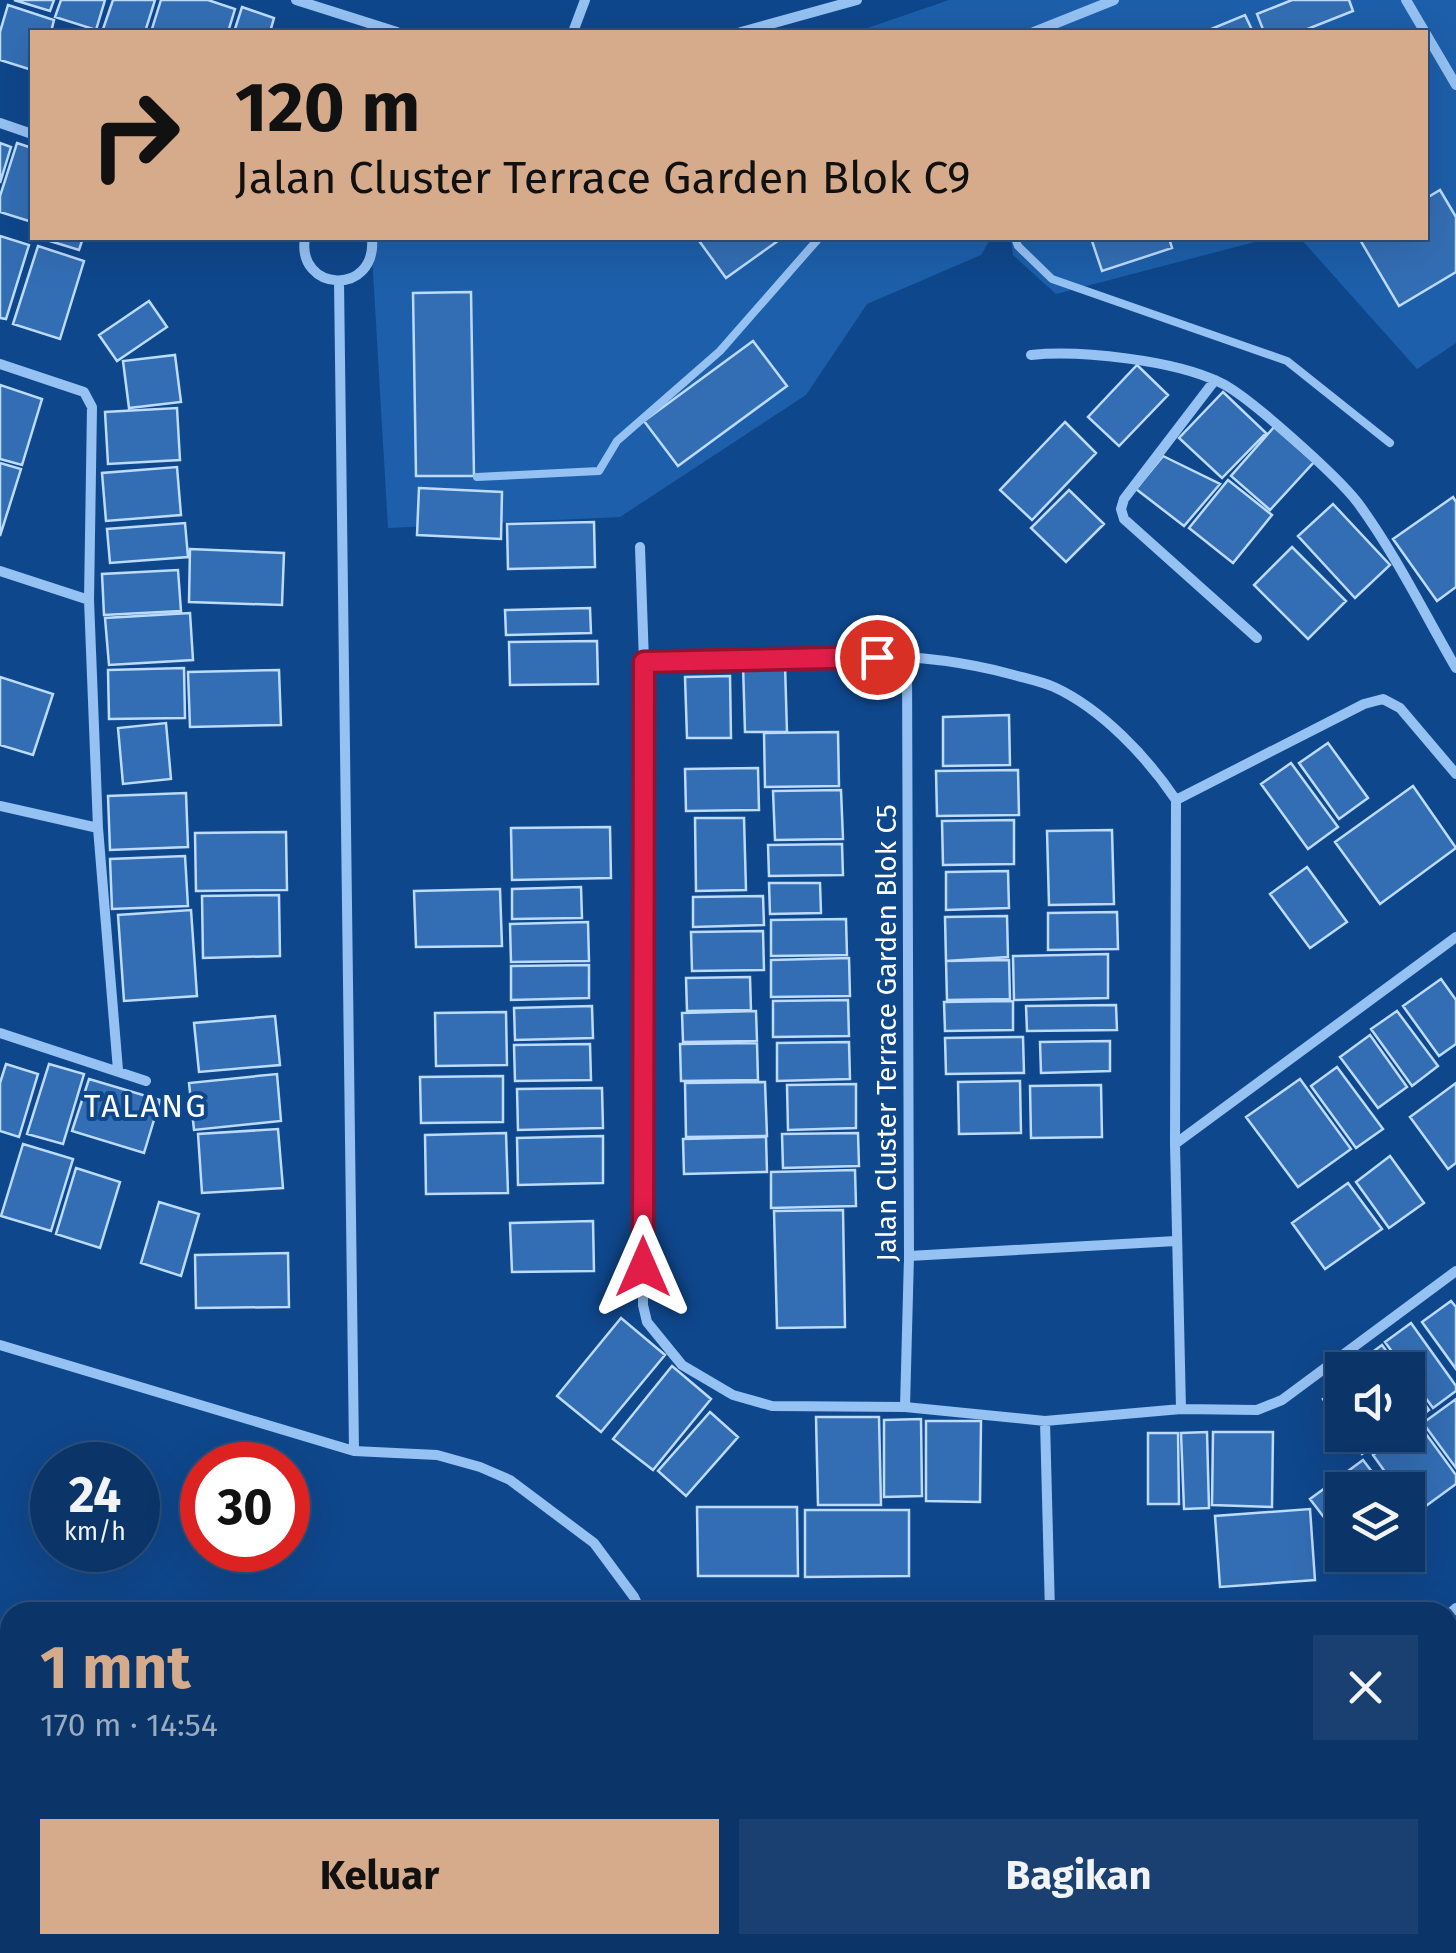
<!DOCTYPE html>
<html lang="id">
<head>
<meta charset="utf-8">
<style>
  :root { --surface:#0b3569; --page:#194071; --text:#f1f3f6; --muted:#9aabc0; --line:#2b507d; --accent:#d6ab8b }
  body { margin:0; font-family:"Fira Sans",sans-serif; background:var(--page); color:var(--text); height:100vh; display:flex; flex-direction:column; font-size:38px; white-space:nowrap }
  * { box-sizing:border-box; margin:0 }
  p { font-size:32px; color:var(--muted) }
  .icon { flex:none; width:55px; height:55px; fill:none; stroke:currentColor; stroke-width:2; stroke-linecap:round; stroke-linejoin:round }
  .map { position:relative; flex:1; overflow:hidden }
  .drawer { position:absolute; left:0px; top:1602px; width:1458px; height:352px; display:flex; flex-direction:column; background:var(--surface); border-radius:30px 30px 0 0; box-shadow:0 10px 40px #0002,0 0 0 2px var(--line) }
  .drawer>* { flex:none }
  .banner { position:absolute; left:30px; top:30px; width:1398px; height:210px; border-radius:0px; box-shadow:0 10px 40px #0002,0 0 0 2px var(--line); background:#d6ab8b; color:#111; overflow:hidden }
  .buttons { position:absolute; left:1325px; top:1352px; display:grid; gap:20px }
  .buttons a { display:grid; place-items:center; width:100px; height:100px; border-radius:0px; background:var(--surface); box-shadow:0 10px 40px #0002,0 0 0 2px var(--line); font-size:50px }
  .speed { position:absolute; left:30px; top:1442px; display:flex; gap:20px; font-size:50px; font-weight:700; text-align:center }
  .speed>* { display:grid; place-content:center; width:130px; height:130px; border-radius:50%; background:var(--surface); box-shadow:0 10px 40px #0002,0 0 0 2px var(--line); line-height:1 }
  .speed small { font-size:25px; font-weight:400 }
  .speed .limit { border:15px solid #d22; background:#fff; color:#111 }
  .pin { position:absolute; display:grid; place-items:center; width:85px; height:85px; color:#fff; margin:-42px; border:5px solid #fff; border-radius:50%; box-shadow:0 2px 10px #0007 }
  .me { position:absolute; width:110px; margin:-55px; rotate:0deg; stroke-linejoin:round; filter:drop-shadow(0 0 8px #0008) }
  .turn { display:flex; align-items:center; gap:35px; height:210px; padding:0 40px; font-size:45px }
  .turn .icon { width:130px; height:130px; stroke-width:2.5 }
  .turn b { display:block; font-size:70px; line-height:85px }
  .round { display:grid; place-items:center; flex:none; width:105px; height:105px; border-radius:0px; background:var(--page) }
  .headline { display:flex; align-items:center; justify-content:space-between; height:170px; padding:0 40px }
  h1 { font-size:60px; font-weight:700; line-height:75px; color:var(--accent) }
  .primary-button { display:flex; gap:20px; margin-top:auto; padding:20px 40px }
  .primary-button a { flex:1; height:115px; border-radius:0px; background:var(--accent); color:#111; font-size:40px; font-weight:700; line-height:115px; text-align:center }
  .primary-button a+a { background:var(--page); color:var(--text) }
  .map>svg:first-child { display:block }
</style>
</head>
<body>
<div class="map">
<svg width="1456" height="1953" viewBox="0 0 1456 1953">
  <rect width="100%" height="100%" fill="#0f478c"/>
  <path fill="#1d5faa" d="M 949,0 L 1456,0 L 1456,343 L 1417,369 L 1300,238 L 1425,238 L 1425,32 L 856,32 Z
    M 379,238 L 991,238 L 981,255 L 867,304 L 806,395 L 620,517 L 388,528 L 372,255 Z
    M 1011,238 L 1270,238 L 1056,294 L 1013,255 Z"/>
  <path fill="#336eb4" stroke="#bcdbfe" stroke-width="2.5" d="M 14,0 L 54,0 L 50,11 Z
    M 61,0 L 105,0 L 96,30 L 55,17 Z
    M 113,0 L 155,0 L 145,32 L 102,32 Z
    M 161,0 L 208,0 L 235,9 L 228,32 L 151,32 Z
    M 1292,0 L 1349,0 L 1353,11 L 1300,32 L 1264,32 L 1257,14 Z
    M 8,5 L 54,20 L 51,32 L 32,32 L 32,70 L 0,60 L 0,32 Z
    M 242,7 L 274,18 L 270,32 L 234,32 Z
    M 1245,15 L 1253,32 L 1204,32 Z
    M 0,143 L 11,147 L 0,183 Z
    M 17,143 L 32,148 L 32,222 L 0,212 L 0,196 Z
    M 1440,190 L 1456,217 L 1456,272 L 1399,306 L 1359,238 L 1425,238 L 1425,199 Z
    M 0,236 L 29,245 L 6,319 L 0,318 Z
    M 40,238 L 83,238 L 79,250 Z
    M 697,238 L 782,238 L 726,278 Z
    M 1091,238 L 1169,238 L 1172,248 L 1102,271 Z
    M 38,246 L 84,261 L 60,339 L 13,324 Z
    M 471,292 L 474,476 L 416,476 L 413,293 Z
    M 149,301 L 167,327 L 117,361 L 99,335 Z
    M 753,341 L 787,386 L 678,466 L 644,421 Z
    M 175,355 L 181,402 L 129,408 L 123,361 Z
    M 1137,365 L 1168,395 L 1119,446 L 1088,417 Z
    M 0,385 L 42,399 L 22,465 L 0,459 Z
    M 1223,392 L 1266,433 L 1222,478 L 1179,438 Z
    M 177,408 L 180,460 L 108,464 L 105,412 Z
    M 1065,422 L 1096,453 L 1032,520 L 1000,490 Z
    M 1274,427 L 1314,462 L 1270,510 L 1231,476 Z
    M 1163,456 L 1220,484 L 1184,526 L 1136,489 Z
    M 0,463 L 21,469 L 0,536 Z
    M 177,467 L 181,515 L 106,521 L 102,473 Z
    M 1228,480 L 1272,515 L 1233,563 L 1189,528 Z
    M 419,488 L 502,492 L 501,539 L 417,535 Z
    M 1069,490 L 1104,524 L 1066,562 L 1031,528 Z
    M 1453,497 L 1456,502 L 1456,587 L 1437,601 L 1393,539 Z
    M 1333,504 L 1390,565 L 1355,598 L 1298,536 Z
    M 594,522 L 595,567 L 508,569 L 507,524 Z
    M 185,523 L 188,557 L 110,563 L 107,529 Z
    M 1292,547 L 1346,601 L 1308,639 L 1254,585 Z
    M 190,549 L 284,553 L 282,605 L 189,602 Z
    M 178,570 L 181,611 L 104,615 L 102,574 Z
    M 590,608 L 591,633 L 506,635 L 505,610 Z
    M 190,613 L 193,660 L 109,665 L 105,618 Z
    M 597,641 L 598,684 L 510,685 L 509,642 Z
    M 743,665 L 785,665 L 787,732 L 745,732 Z
    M 184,668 L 185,718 L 109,719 L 108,670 Z
    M 279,670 L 281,725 L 190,727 L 188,672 Z
    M 730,676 L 731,738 L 687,738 L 685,677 Z
    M 0,677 L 53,694 L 33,755 L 0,745 Z
    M 1009,715 L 1010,765 L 943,766 L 943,717 Z
    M 166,723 L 171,779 L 123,784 L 118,728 Z
    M 838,732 L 839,786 L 765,787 L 764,733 Z
    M 1328,743 L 1368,798 L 1339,819 L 1299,763 Z
    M 1291,763 L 1338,827 L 1308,849 L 1261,784 Z
    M 758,768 L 759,810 L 686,811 L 685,769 Z
    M 1018,770 L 1019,815 L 937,816 L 936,771 Z
    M 1413,786 L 1456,848 L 1380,904 L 1335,842 Z
    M 841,790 L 843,839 L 775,840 L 773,791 Z
    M 186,793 L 188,847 L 110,850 L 108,796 Z
    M 695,818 L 744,818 L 746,890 L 696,891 Z
    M 1014,820 L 1014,864 L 943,865 L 942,821 Z
    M 610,827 L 611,878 L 512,880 L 511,828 Z
    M 1112,830 L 1114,904 L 1049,905 L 1047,831 Z
    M 286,832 L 287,890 L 196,891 L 195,833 Z
    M 842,844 L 843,875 L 769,876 L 768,845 Z
    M 185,856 L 188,906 L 112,909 L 110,859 Z
    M 1307,867 L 1347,922 L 1310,948 L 1270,894 Z
    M 1008,871 L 1009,908 L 946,910 L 946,872 Z
    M 769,883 L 820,883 L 821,913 L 770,914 Z
    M 581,887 L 582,918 L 512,919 L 512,889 Z
    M 500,889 L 502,946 L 416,947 L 414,891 Z
    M 279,895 L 280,956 L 203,958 L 202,896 Z
    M 763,896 L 764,925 L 693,927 L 693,897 Z
    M 191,910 L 197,996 L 124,1001 L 118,915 Z
    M 1117,912 L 1118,949 L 1048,950 L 1048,913 Z
    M 1007,916 L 1008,957 L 946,961 L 945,917 Z
    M 846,919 L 847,955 L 771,956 L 771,920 Z
    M 588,922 L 589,961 L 511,962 L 510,924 Z
    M 763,931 L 764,970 L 692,971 L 691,932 Z
    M 1108,954 L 1108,998 L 1014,1000 L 1013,956 Z
    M 849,958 L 850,996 L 771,997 L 771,960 Z
    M 1009,960 L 1010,999 L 947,1000 L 946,961 Z
    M 589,965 L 589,998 L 511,1000 L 511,966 Z
    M 750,977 L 751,1010 L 687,1011 L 686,978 Z
    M 1441,979 L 1456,1000 L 1456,1044 L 1439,1056 L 1403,1006 Z
    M 848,1000 L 849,1036 L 773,1037 L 773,1001 Z
    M 1013,1001 L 1013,1030 L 945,1031 L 944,1002 Z
    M 1116,1005 L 1117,1030 L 1027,1031 L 1026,1006 Z
    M 592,1006 L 593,1038 L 515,1040 L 514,1008 Z
    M 756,1011 L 757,1041 L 683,1042 L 682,1013 Z
    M 1397,1011 L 1438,1066 L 1412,1086 L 1371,1029 Z
    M 506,1012 L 507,1065 L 436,1066 L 435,1013 Z
    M 275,1016 L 280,1065 L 199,1072 L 194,1023 Z
    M 1370,1035 L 1407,1087 L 1378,1108 L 1340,1057 Z
    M 1023,1037 L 1024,1073 L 946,1074 L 945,1038 Z
    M 1110,1041 L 1110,1071 L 1041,1073 L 1040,1042 Z
    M 849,1042 L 850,1079 L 777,1081 L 777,1043 Z
    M 757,1043 L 758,1080 L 681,1081 L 680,1044 Z
    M 590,1044 L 591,1080 L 515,1081 L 514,1045 Z
    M 6,1064 L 38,1074 L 19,1137 L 0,1131 L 0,1083 Z
    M 49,1064 L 84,1074 L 63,1144 L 27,1134 Z
    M 1337,1067 L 1383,1129 L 1356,1148 L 1311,1086 Z
    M 277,1074 L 281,1121 L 194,1130 L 189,1083 Z
    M 503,1076 L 503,1122 L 421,1123 L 420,1077 Z
    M 89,1079 L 160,1100 L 144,1153 L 72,1131 Z
    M 1300,1079 L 1351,1149 L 1298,1187 L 1246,1117 Z
    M 1020,1081 L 1021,1133 L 959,1134 L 958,1082 Z
    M 765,1082 L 767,1136 L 686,1137 L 685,1083 Z
    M 1456,1083 L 1456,1163 L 1448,1169 L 1410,1117 Z
    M 856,1084 L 856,1128 L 788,1130 L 787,1085 Z
    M 1101,1085 L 1102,1137 L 1031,1138 L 1030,1086 Z
    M 602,1088 L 603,1128 L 518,1130 L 517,1089 Z
    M 278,1129 L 283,1188 L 202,1193 L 198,1134 Z
    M 506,1133 L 508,1193 L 426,1194 L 425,1135 Z
    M 858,1133 L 859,1166 L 783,1168 L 782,1134 Z
    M 603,1136 L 603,1183 L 518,1185 L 517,1138 Z
    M 766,1137 L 767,1172 L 684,1174 L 683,1139 Z
    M 23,1144 L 73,1159 L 51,1231 L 1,1216 Z
    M 1390,1156 L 1424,1203 L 1389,1228 L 1356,1182 Z
    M 76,1168 L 120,1182 L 100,1248 L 56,1234 Z
    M 855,1170 L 856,1206 L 771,1208 L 771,1172 Z
    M 1348,1183 L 1382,1229 L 1325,1269 L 1292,1223 Z
    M 159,1202 L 199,1214 L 181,1276 L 141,1263 Z
    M 843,1210 L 845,1327 L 777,1328 L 774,1211 Z
    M 593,1221 L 594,1271 L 512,1272 L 510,1223 Z
    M 288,1253 L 289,1307 L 196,1308 L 195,1255 Z
    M 1451,1301 L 1456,1307 L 1456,1369 L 1422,1322 Z
    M 621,1318 L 665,1355 L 601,1432 L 557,1396 Z
    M 1411,1323 L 1456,1386 L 1456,1391 L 1433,1408 L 1385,1342 Z
    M 1382,1345 L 1400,1370 L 1360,1370 L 1356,1364 Z
    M 672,1366 L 711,1399 L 653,1470 L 613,1439 Z
    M 1408,1380 L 1429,1410 L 1408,1426 Z
    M 1342,1385 L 1342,1427 L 1323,1399 Z
    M 1456,1399 L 1456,1468 L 1423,1423 Z
    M 710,1412 L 738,1437 L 686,1496 L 658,1471 Z
    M 816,1417 L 879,1417 L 881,1505 L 818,1505 Z
    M 921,1419 L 922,1496 L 884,1497 L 884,1420 Z
    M 926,1421 L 981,1421 L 980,1502 L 926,1501 Z
    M 1418,1423 L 1456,1475 L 1456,1484 L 1415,1514 L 1408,1503 L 1408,1490 L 1398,1490 L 1373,1455 L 1401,1435 L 1408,1435 L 1408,1430 Z
    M 1207,1432 L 1209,1508 L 1184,1509 L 1181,1433 Z
    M 1213,1432 L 1273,1432 L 1272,1507 L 1212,1505 Z
    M 1148,1433 L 1178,1433 L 1179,1504 L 1148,1504 Z
    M 1349,1435 L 1388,1435 L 1362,1454 Z
    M 1363,1460 L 1386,1490 L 1342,1490 L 1342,1541 L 1310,1499 Z
    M 697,1507 L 797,1507 L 798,1576 L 698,1576 Z
    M 1310,1509 L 1315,1580 L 1220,1587 L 1215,1516 Z
    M 805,1510 L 909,1510 L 909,1576 L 805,1577 Z
    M 79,1945 L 160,1945 L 162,1953 L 80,1953 Z"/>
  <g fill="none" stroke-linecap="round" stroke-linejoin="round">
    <path stroke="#95c1f3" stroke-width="8" d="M 1015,238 L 1018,246 L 1052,279 L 1287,361 L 1390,443
      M 477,477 L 599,471 L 617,441 L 720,351 L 819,238"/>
    <path stroke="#95c1f3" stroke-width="10" d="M 296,0 L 397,32
      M 1406,0 L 1456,85
      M 573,32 L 585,0
      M 741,32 L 857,0
      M 1034,32 L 1114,0
      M 0,123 L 32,134
      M 305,238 C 296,292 377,297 372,238
      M 339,281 L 354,1451
      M 1031,355 C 1081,350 1173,360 1219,382 C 1247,394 1339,478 1358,503 C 1396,555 1424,613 1456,668
      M 0,364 L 84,392 L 92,407 L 89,600 L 98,828 L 118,1070
      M 1215,380 L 1124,499 L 1121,509 L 1124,519 L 1257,638
      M 640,547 L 644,662 L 643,1305 L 647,1322 L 682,1365 L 733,1395 L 772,1406 L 905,1407 L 1045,1421 L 1181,1409 L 1257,1410 L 1282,1400 L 1456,1271
      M 0,571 L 89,600
      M 644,662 C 764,658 893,642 1010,674 C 1024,678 1040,681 1054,687 C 1102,709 1147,757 1176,800
      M 1176,800 L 1175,1144 L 1181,1409
      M 1176,800 L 1364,704 L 1383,699 L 1400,708 L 1456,774
      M 0,806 L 98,828
      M 0,1033 L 146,1081
      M 1175,1144 L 1456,937
      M 909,1256 L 1176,1241
      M 0,1345 L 354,1451 L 437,1455 L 480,1467 L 510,1480 L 594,1543 L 634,1597 L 641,1612
      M 905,1407 L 909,1256 L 907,659
      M 1045,1421 L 1050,1612
      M 1448,1615 L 1456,1608
      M 0,1772 L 10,1775
      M 668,1945 L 671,1953
      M 22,1953 L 23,1945"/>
  </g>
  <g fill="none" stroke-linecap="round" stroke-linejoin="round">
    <defs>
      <path id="route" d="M 643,1267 L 644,662 L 877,657"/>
    </defs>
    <use href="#route" stroke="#92132f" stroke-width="25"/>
    <use href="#route" stroke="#e11d48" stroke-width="18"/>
  </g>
  <g text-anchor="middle" stroke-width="8" stroke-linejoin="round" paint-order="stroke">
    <g font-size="28" fill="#fff" stroke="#0f478c">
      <text transform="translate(886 1033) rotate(-90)" y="10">Jalan Cluster Terrace Garden Blok C5</text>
    </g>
    <g font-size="32" letter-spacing="2.5" fill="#fff" stroke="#0f478c">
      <text x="146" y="1117">TALANG</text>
    </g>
  </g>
</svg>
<div class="buttons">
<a><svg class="icon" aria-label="sound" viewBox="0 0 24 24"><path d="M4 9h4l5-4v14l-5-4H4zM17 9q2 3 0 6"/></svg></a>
<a><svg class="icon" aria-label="layers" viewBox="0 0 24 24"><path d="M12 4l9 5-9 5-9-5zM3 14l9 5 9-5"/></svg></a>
</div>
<div class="speed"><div>24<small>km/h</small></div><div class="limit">30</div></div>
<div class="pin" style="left:877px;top:657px;background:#d93025"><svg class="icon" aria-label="arrive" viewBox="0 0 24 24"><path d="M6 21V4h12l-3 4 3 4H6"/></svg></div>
<svg class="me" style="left:643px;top:1267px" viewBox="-20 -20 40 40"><path d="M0-17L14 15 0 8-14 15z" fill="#e11d48" stroke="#fff" stroke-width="4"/></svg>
<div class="banner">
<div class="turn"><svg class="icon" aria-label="right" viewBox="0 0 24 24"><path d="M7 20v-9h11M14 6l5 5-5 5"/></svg><div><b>120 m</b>Jalan Cluster Terrace Garden Blok C9</div></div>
</div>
<section class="drawer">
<div class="headline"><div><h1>1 mnt</h1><p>170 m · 14:54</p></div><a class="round"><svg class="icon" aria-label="close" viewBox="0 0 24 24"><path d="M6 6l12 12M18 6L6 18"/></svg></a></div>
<div class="primary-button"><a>Keluar</a><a>Bagikan</a></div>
</section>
</div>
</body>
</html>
